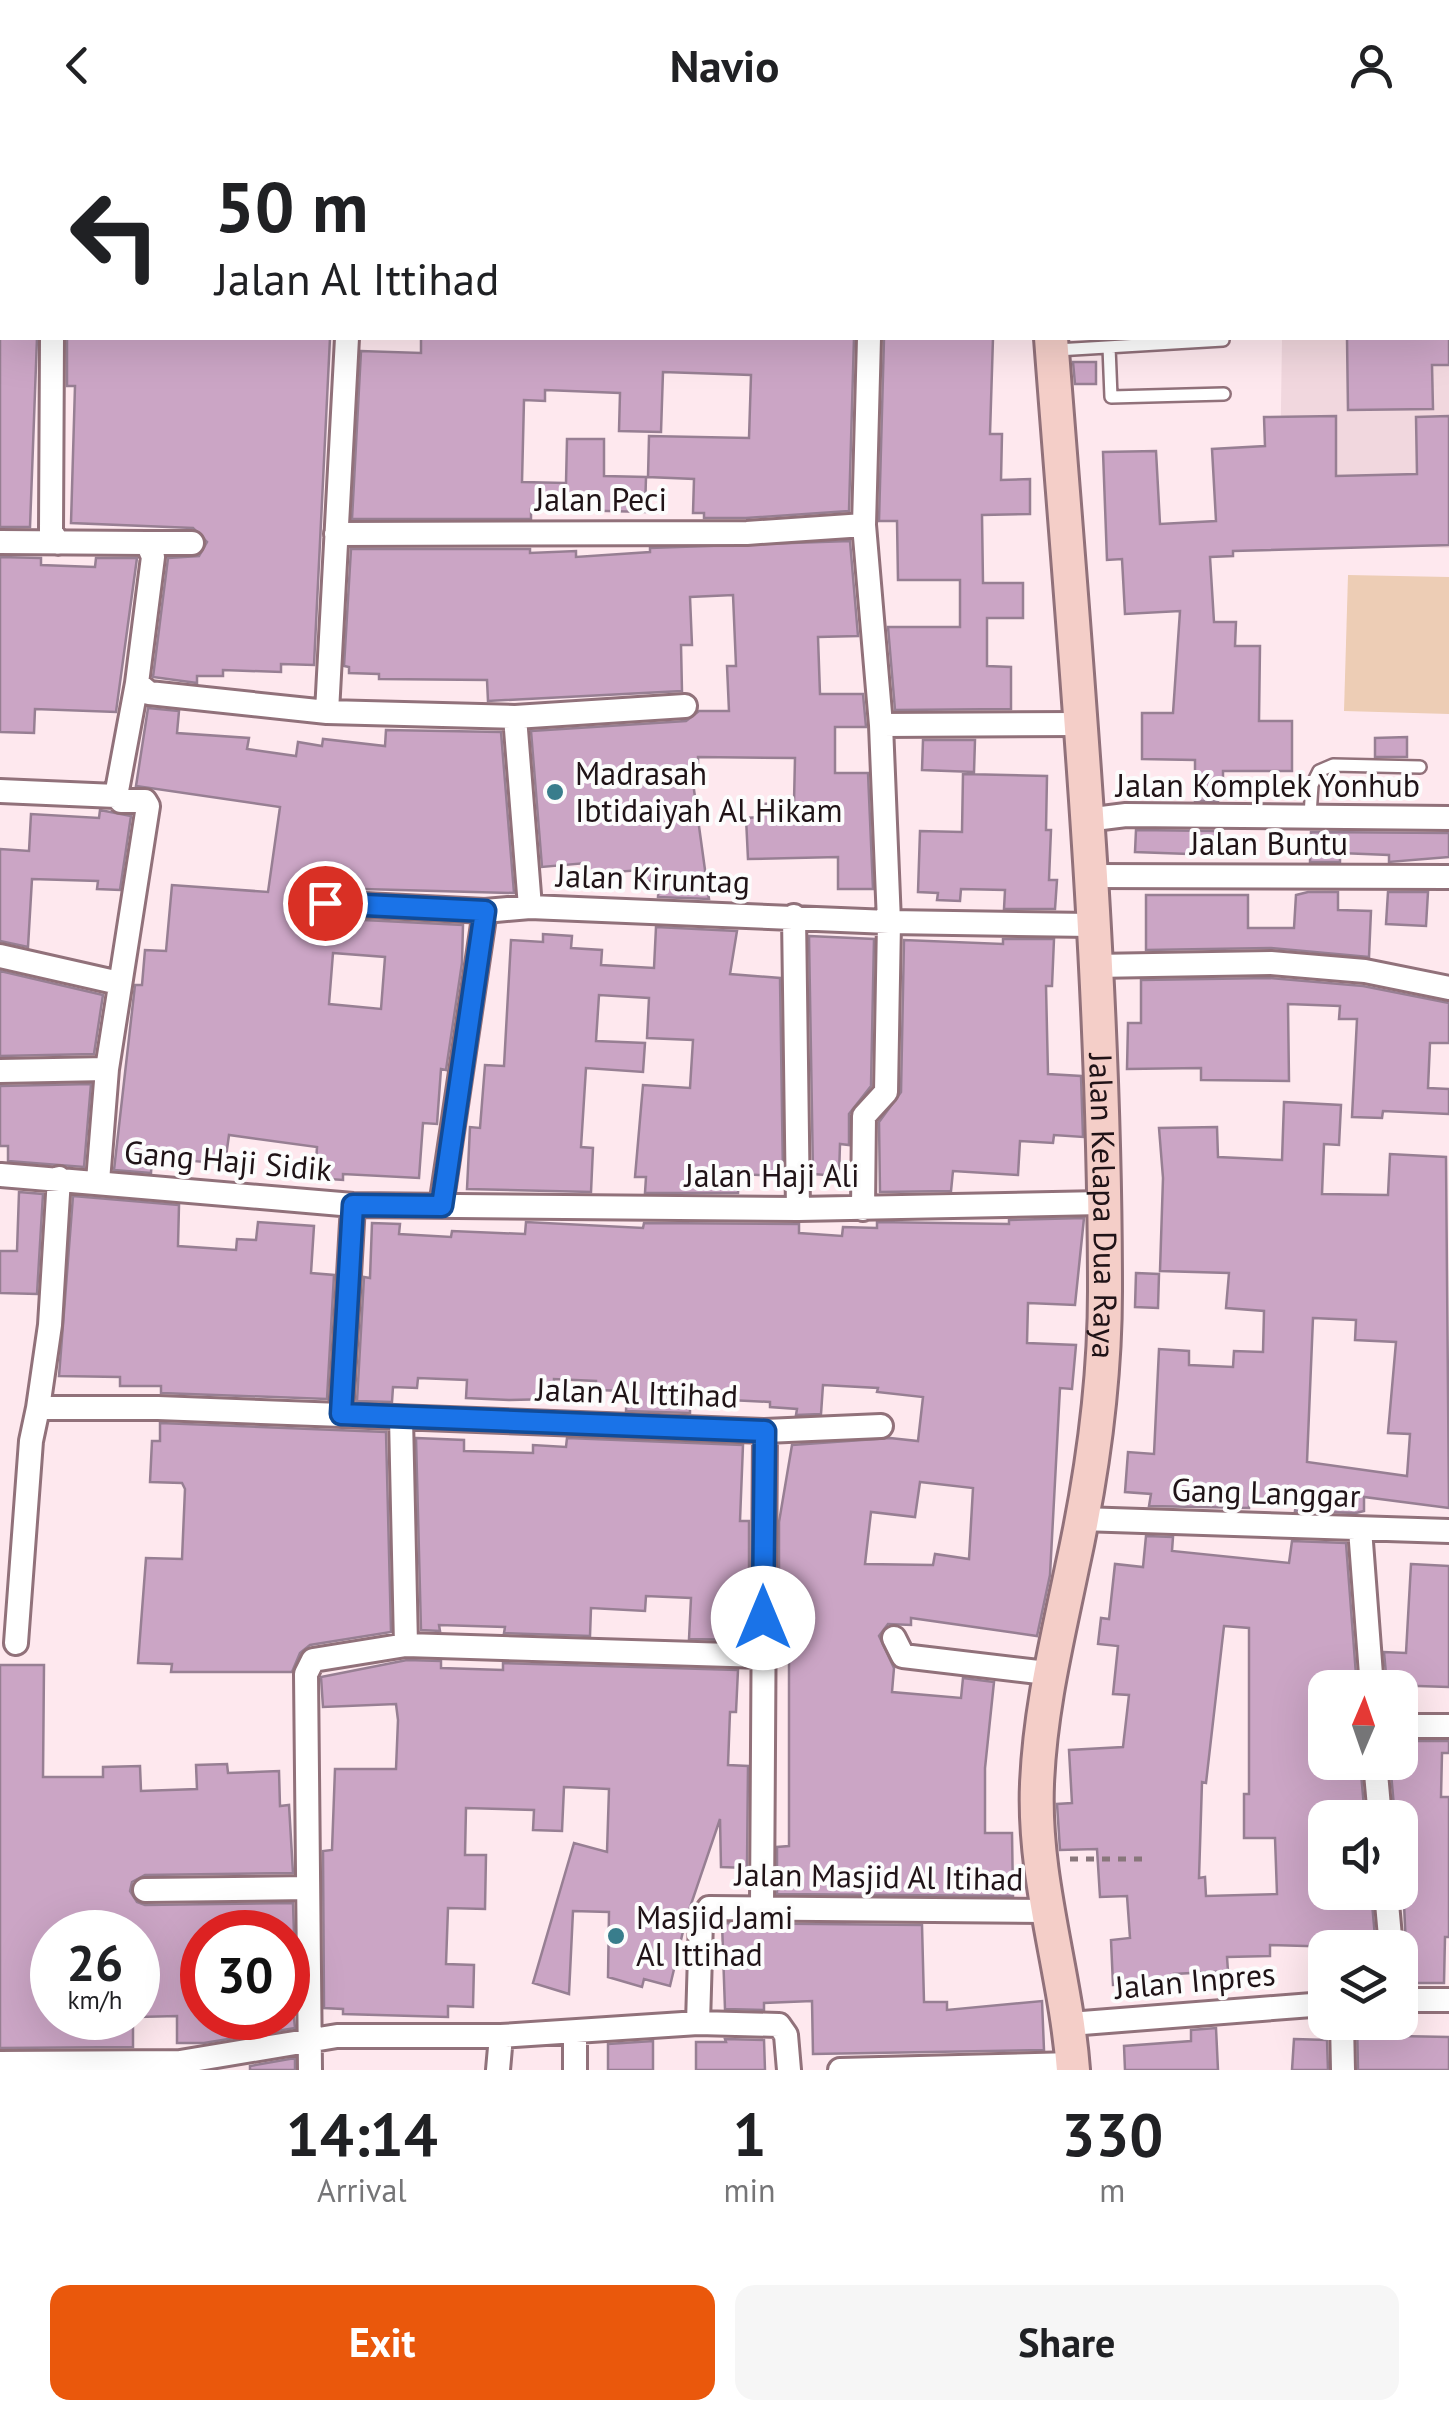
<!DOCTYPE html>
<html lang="en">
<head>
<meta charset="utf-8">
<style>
  :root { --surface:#fff; --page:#f6f6f6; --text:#202124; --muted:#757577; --accent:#ea580c }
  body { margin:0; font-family:"PT Sans",sans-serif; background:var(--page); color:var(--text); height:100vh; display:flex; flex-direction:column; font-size:38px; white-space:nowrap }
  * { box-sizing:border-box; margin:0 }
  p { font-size:32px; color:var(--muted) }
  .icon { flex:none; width:55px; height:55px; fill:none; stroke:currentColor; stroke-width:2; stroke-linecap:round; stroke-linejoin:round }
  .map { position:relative; height:1940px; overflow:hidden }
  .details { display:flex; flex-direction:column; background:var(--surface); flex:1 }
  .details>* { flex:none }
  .banner { position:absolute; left:0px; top:0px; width:1450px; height:210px; box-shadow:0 10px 40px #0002; background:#fff; color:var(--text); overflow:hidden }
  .needle { width:65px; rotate:2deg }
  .tools { position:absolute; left:1308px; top:1540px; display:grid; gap:20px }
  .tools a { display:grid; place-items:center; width:110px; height:110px; border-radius:20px; background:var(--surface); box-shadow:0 10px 40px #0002; font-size:50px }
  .speed { position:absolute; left:30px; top:1780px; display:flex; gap:20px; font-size:50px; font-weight:700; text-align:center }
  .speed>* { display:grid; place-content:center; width:130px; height:130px; border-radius:50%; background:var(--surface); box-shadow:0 10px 40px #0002; line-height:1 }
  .speed small { font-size:25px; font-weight:400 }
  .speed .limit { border:15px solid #d22; background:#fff; color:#111 }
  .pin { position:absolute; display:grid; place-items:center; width:85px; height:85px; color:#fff; margin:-42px; border:5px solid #fff; border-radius:50%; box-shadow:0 2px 10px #0007 }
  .me { position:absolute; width:110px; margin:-55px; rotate:0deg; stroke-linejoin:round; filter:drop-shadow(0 0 8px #0008) }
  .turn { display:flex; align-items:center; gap:35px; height:210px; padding:0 50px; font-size:45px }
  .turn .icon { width:130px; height:130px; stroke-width:2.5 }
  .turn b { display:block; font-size:70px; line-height:85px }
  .eta { display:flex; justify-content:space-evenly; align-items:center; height:170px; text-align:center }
  .eta b { font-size:60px; font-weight:700; line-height:70px }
  .primary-button { display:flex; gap:20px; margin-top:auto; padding:20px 50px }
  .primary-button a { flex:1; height:115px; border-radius:20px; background:var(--accent); color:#fff; font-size:40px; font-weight:700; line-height:115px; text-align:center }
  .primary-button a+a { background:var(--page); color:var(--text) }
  header { display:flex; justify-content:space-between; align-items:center; height:130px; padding:0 50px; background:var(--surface); font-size:45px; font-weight:700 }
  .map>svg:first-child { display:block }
</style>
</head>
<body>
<header><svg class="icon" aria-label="back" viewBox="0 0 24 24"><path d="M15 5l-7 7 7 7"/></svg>Navio<svg class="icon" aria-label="person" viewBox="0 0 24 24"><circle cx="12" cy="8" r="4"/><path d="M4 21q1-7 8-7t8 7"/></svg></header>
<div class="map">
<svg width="1449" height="1940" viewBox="0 0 1449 1940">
  <rect width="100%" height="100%" fill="#fee8ee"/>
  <path fill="#f1d7de" d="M 1449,98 L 1449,418 L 1279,412 L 1282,208 L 1448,208 Z"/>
  <path fill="#edcdb5" d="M 1348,445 L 1449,447 L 1449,584 L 1344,581 Z"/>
  <path fill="#cba5c5" stroke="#977f93" stroke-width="2.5" fill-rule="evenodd" d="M 0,208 L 37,208 L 30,397 L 0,397 Z
    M 67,208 L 330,208 L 314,535 L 281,534 L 281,542 L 223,540 L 223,546 L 197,546 L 197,553 L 153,547 L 168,428 L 199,426 L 207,412 L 193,398 L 71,393 L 75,256 L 67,256 Z
    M 421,208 L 854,208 L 849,381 L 746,388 L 704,388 L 704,383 L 693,383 L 694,349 L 648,347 L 649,306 L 749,308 L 751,245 L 663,242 L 661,302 L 619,301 L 620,263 L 545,260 L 545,271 L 524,270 L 522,352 L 566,353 L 567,309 L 604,309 L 604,346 L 646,347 L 645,382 L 531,379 L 531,389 L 352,389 L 361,221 L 421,223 Z
    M 884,208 L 993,208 L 990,304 L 1002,304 L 1001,350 L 1030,349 L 1030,384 L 982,385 L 983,453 L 1023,453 L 1023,488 L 987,488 L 987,536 L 1011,537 L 1011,579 L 895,580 L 888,497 L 960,497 L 960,450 L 898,450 L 897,391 L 879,391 Z
    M 1347,208 L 1449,208 L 1449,235 L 1432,235 L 1433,279 L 1348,280 Z
    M 1073,232 L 1096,232 L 1096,254 L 1075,254 Z
    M 1336,286 L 1336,346 L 1417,344 L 1416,287 L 1449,286 L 1449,415 L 1233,421 L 1233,426 L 1210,427 L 1214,492 L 1236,492 L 1235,516 L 1260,516 L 1259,591 L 1292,591 L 1292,641 L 1223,641 L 1223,666 L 1218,671 L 1195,671 L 1195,630 L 1142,629 L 1142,583 L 1173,583 L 1180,481 L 1125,484 L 1122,429 L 1107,430 L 1103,322 L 1156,321 L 1160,394 L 1216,391 L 1212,319 L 1265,316 L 1264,287 Z
    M 850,411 L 858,506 L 818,507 L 820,564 L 863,564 L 866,597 L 835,597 L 835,643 L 868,643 L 873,759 L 838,759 L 838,727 L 748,729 L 746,688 L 761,687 L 761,674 L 794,672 L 795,628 L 698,627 L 698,638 L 691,638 L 709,769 L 658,767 L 659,750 L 642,752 L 641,740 L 587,744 L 586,733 L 542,737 L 531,601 L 686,591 L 699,581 L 729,581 L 727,536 L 736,536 L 733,465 L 690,467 L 692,515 L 681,515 L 682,561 L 488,571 L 487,550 L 379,549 L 379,544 L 349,543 L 349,537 L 344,536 L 351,419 L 530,419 L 530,423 L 576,421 L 576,427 L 650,422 L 650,418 Z
    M 0,427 L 41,428 L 41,435 L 95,437 L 96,428 L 137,428 L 116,582 L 35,579 L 34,603 L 0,602 Z
    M 148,578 L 179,581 L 177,603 L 249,608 L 247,619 L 296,626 L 298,612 L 322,616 L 323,609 L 385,616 L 386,600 L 501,602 L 514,763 L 326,758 L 317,760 L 310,771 L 312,781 L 324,788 L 463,795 L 462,833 L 446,940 L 441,939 L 437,994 L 423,993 L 419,1048 L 343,1044 L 343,1050 L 315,1048 L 317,1017 L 229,1005 L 225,1034 L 152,1027 L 151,1043 L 114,1040 L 135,855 L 142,855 L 145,820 L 166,821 L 172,755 L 268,762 L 280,677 L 136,656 ZM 333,823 L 385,827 L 381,879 L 329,874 Z
    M 1407,607 L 1407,627 L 1375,627 L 1375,608 Z
    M 923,610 L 975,610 L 974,642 L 922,640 Z
    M 963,644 L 1047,646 L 1046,700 L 1051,700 L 1049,750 L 1057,750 L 1055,779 L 1004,779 L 1005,760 L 961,759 L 960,771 L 937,770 L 938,763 L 918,762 L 920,701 L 962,702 Z
    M 100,680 L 131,686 L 120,760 L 97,759 L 98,751 L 32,749 L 28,817 L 0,811 L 0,719 L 29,721 L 31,684 L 99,688 Z
    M 1136,700 L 1217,701 L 1216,725 L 1135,722 Z
    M 1311,702 L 1449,703 L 1449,727 L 1389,732 L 1389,725 L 1340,723 L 1340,732 L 1310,732 Z
    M 1308,762 L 1338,762 L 1338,780 L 1371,781 L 1369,827 L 1271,818 L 1146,820 L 1146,765 L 1248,765 L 1248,798 L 1294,798 L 1296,765 Z
    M 1388,762 L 1428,762 L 1426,796 L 1386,794 Z
    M 656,797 L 737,801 L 730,844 L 780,848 L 783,1046 L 739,1044 L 738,1063 L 645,1063 L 646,1047 L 635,1047 L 643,955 L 690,958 L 693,910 L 647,908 L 649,868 L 599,865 L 596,911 L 645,913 L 643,942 L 586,938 L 581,1017 L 593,1018 L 591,1062 L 467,1059 L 470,997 L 480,998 L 485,935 L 504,936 L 511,810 L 543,812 L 543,804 L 572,806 L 571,818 L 602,820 L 601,835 L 654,838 Z
    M 809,806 L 874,809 L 871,956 L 849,984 L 849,1015 L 840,1014 L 839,1046 L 813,1044 Z
    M 1003,809 L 1054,809 L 1052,856 L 1046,856 L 1048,944 L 1081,946 L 1083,1007 L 1054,1005 L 1053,1013 L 1020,1011 L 1018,1045 L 953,1041 L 951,1061 L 880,1062 L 879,992 L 901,962 L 904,810 L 1003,814 Z
    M 0,841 L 103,865 L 94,924 L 0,926 Z
    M 1270,848 L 1363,856 L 1449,873 L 1449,913 L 1430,913 L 1428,958 L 1449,959 L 1449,984 L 1383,981 L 1382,988 L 1352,987 L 1357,889 L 1339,889 L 1340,876 L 1288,874 L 1289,951 L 1201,950 L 1201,938 L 1127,939 L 1128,893 L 1141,893 L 1141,850 Z
    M 91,954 L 84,1037 L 8,1031 L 8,1016 L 0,1016 L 0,956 Z
    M 1284,972 L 1341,975 L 1339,1015 L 1324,1014 L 1322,1064 L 1388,1065 L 1390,1024 L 1446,1027 L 1449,1378 L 1364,1367 L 1364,1381 L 1356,1383 L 1295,1381 L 1296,1374 L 1249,1371 L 1249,1378 L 1149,1376 L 1151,1364 L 1125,1362 L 1128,1322 L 1154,1324 L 1159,1219 L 1189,1221 L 1189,1235 L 1233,1237 L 1234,1221 L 1263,1222 L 1264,1181 L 1226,1178 L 1229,1143 L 1160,1141 L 1163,1048 L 1159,998 L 1217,997 L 1218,1027 L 1282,1030 ZM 1313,1188 L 1356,1190 L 1355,1210 L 1396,1212 L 1388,1303 L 1410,1304 L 1407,1346 L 1307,1332 Z
    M 19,1062 L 43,1064 L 37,1164 L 0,1163 L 0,1121 L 17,1121 Z
    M 73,1066 L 179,1075 L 178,1116 L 236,1120 L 237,1109 L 256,1110 L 258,1092 L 314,1096 L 311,1143 L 334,1145 L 327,1269 L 161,1263 L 161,1256 L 120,1256 L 120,1247 L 59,1246 Z
    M 1084,1088 L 1075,1175 L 1028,1173 L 1027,1213 L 1076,1215 L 1072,1259 L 1060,1258 L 1050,1445 L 1037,1506 L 911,1488 L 911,1495 L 888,1494 L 879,1506 L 894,1538 L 892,1562 L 961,1568 L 963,1548 L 994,1552 L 985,1638 L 985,1703 L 1012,1703 L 1013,1766 L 777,1764 L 777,1717 L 789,1716 L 789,1502 L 779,1501 L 779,1392 L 792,1315 L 890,1308 L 918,1311 L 923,1267 L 877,1262 L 878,1258 L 823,1255 L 821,1284 L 796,1285 L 797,1279 L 770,1277 L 770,1272 L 690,1268 L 690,1283 L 626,1281 L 627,1261 L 596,1260 L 596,1251 L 554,1249 L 553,1269 L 509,1270 L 466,1268 L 467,1250 L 418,1248 L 417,1258 L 393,1257 L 392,1272 L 357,1271 L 364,1147 L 370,1148 L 372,1093 L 400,1094 L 399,1104 L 451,1107 L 452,1101 L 525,1104 L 526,1092 L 643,1098 L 644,1093 L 799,1094 L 799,1103 L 842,1106 L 843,1097 L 877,1098 L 877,1092 L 1009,1094 L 1009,1090 ZM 920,1352 L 973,1358 L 969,1429 L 935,1424 L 933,1435 L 865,1434 L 871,1382 L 915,1387 Z
    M 1136,1143 L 1159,1144 L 1158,1178 L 1135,1177 Z
    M 160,1293 L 386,1302 L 391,1502 L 310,1515 L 300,1523 L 292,1542 L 171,1542 L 172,1534 L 138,1533 L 146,1428 L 182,1429 L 185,1359 L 182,1353 L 150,1352 L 152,1311 L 160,1311 Z
    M 416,1308 L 464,1310 L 464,1321 L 533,1323 L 533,1315 L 566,1317 L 567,1308 L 743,1315 L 740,1391 L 749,1391 L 749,1500 L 739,1499 L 739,1510 L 689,1509 L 691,1468 L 646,1466 L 645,1481 L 591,1478 L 590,1506 L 504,1503 L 505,1497 L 439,1495 L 440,1501 L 421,1500 Z
    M 1146,1406 L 1173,1407 L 1172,1421 L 1289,1433 L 1292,1411 L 1346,1413 L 1357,1558 L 1325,1558 L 1325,1570 L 1317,1569 L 1317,1624 L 1325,1624 L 1325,1632 L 1360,1632 L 1365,1688 L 1325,1688 L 1325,1762 L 1371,1762 L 1376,1818 L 1270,1815 L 1270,1826 L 1227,1827 L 1228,1841 L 1174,1844 L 1175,1852 L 1113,1855 L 1111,1810 L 1130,1808 L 1127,1766 L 1100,1767 L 1097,1719 L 1060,1720 L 1057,1674 L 1072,1673 L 1069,1620 L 1123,1617 L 1129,1565 L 1113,1564 L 1118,1516 L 1098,1514 L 1101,1488 L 1109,1489 L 1115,1434 L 1143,1437 ZM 1224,1496 L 1249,1498 L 1249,1664 L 1244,1664 L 1244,1708 L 1275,1708 L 1277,1764 L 1206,1766 L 1205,1747 L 1199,1748 L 1202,1652 L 1206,1653 Z
    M 1411,1434 L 1449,1436 L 1449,1557 L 1387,1555 L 1384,1522 L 1406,1523 Z
    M 407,1530 L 441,1531 L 441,1538 L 503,1540 L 503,1533 L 738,1540 L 736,1582 L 730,1582 L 728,1635 L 748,1636 L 747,1738 L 721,1737 L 720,1689 L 686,1789 L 670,1856 L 644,1849 L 642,1857 L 608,1847 L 609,1782 L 573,1781 L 569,1864 L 533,1853 L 574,1713 L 607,1722 L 609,1659 L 564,1657 L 562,1701 L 533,1700 L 534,1680 L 466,1678 L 465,1725 L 486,1725 L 485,1779 L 448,1778 L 446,1834 L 474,1835 L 473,1877 L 448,1876 L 448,1887 L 343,1884 L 343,1879 L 324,1878 L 323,1721 L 332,1720 L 335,1639 L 396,1639 L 398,1590 L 396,1574 L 323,1577 L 321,1547 Z
    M 0,1535 L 44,1535 L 43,1647 L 103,1647 L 103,1637 L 140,1636 L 141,1661 L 197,1659 L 196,1635 L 227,1634 L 228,1643 L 279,1641 L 280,1676 L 289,1675 L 293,1743 L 145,1745 L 132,1752 L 130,1761 L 137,1772 L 145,1775 L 293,1773 L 294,1804 L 202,1802 L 202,1888 L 294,1888 L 295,1898 L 204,1913 L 177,1913 L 177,1886 L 138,1887 L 138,1802 L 52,1802 L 52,1888 L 133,1888 L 133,1917 L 0,1918 Z
    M 1400,1611 L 1449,1611 L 1449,1623 L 1442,1623 L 1441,1667 L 1449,1667 L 1449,1807 L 1445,1807 L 1444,1853 L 1400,1853 L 1400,1830 L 1406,1817 L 1400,1688 L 1395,1688 L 1390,1632 L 1400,1632 Z
    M 722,1793 L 922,1795 L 924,1872 L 947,1872 L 947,1880 L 1042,1871 L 1044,1920 L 813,1924 L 812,1871 L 764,1873 L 764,1880 L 725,1879 Z
    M 1357,1892 L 1399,1892 L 1399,1906 L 1449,1907 L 1449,1940 L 1358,1940 Z
    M 1216,1898 L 1218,1940 L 1125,1940 L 1124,1916 L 1191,1911 L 1191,1900 Z
    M 725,1909 L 764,1910 L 765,1940 L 696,1940 L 696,1912 L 726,1912 Z
    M 1294,1909 L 1327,1910 L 1328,1940 L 1292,1940 Z
    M 653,1911 L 653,1940 L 608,1940 L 608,1914 Z
    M 295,1928 L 295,1940 L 250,1940 L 250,1936 Z"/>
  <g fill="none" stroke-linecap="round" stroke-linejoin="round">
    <defs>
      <path id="lane" d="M 1109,217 L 1111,267 L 1224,264
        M 1057,220 L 1223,210
        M 1310,685 L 1312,655 L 1319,641 L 1333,635 L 1420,637"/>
      <path id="street" d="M 661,2 L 661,0
        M 0,94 L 2,108
        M 1448,124 L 1449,124
        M 0,177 L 2,176
        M 52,208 L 51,401 L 58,413
        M 336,404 L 747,403 L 864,395
        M 0,412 L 147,413 L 153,427 L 137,553 L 149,563 L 327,582 L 515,587 L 530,777
        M 147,413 L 192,413
        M 327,582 L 347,208
        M 515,587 L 685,576
        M 881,595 L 1080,594
        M 0,661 L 116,666
        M 1086,690 L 1126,685 L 1449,688
        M 1089,746 L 1449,747
        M 325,773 L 485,781
        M 794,786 L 798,1079
        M 0,826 L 119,853
        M 1094,836 L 1271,833 L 1365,841 L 1449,858
        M 0,941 L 107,939
        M 1,1045 L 353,1075 L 798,1079 L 1102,1073
        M 98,1051 L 107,939 L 148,676 L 145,671 L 121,671 L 116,666 L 137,553
        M 441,1076 L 485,781 L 530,777 L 889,792 L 1092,795
        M 863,1079 L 864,986 L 886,962 L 889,792 L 881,595 L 864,395 L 869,208
        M 38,1278 L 50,1195 L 59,1048
        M 341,1285 L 353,1075
        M 401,1288 L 406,1515
        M 765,1301 L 881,1296
        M 1081,1389 L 1449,1401
        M 1360,1399 L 1372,1558
        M 894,1508 L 903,1526 L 1047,1543
        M 16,1513 L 31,1311 L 38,1278 L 158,1278 L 765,1301 L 762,1776
        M 1400,1596 L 1449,1596
        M 1375,1632 L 1380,1688
        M 145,1760 L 308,1758
        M 1386,1762 L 1391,1818
        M 1400,1870 L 1449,1870
        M 1342,1892 L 1343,1940
        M 698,1893 L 701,1790 L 709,1778 L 1047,1781
        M 1070,1894 L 1325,1874
        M 575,1903 L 575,1940
        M 0,1933 L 180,1932 L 337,1906 L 501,1906 L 698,1893 L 779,1895 L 786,1905 L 789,1940
        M 310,1940 L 306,1544 L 313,1530 L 406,1515 L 763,1526
        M 498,1940 L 501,1906
        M 840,1940 L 1073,1934"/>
      <g id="secondary">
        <path d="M 1038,0 L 1038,2"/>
        <path id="s1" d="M 1051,208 C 1075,524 1105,843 1105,1161 C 1105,1254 1092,1347 1072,1438 C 1057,1511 1040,1579 1037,1654 C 1033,1751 1066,1844 1073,1940"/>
      </g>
    </defs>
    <use href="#lane" stroke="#91717a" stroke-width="16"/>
    <use href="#street" stroke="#91717a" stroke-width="28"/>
    <use href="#secondary" stroke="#91717a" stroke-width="38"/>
    <path stroke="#88767b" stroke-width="5" stroke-dasharray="8 8" stroke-linecap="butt" d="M 1070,1729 L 1150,1729"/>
    <use href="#lane" stroke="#fff" stroke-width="11"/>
    <use href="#street" stroke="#fff" stroke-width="22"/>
    <use href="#secondary" stroke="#f4cec8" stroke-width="32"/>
  </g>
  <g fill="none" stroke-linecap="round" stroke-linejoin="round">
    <defs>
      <path id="route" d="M 325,773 L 485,781 L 442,1076 L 353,1075 L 341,1284 L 765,1301 L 763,1488"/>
    </defs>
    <use href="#route" stroke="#114b97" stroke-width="25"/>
    <use href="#route" stroke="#1a73e8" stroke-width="18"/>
  </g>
  <g fill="#397d8c" stroke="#fcfcfc" stroke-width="4">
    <circle cx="555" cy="662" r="10"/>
    <circle cx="616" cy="1806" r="10"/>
  </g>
  <g text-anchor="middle" stroke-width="8" stroke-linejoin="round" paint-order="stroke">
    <g font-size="32" fill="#201317" stroke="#fcfcfc">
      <text x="601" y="381">Jalan Peci</text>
      <text x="1268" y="667">Jalan Komplek Yonhub</text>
      <text x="1269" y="725">Jalan Buntu</text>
      <text transform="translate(653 749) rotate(2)" y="11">Jalan Kiruntag</text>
      <text transform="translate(228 1031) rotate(5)" y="11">Gang Haji Sidik</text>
      <text x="772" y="1057">Jalan Haji Ali</text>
      <text dy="11" stroke="none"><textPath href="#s1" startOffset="870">Jalan Kelapa Dua Raya</textPath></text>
      <text transform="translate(637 1263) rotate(2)" y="11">Jalan Al Ittihad</text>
      <text transform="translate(1266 1363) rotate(2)" y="11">Gang Langgar</text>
      <text transform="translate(879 1747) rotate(1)" y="11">Jalan Masjid Al Itihad</text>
      <text transform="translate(1195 1851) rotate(-5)" y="11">Jalan Inpres</text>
    </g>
    <g font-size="32" fill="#201317" stroke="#fcfcfc" text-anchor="start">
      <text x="575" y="655">Madrasah<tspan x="575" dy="37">Ibtidaiyah Al Hikam</tspan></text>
      <text x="636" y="1799">Masjid Jami<tspan x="636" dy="37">Al Ittihad</tspan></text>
    </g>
  </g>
</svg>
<div class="tools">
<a><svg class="needle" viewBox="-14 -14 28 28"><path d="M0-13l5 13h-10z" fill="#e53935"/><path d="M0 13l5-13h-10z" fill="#757577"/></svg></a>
<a><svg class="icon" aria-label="sound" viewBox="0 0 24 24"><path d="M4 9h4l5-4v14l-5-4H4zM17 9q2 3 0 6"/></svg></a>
<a><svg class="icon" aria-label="layers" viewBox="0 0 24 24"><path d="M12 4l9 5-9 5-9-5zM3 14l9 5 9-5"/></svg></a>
</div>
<div class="speed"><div>26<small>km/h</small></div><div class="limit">30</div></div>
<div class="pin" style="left:325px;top:773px;background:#d93025"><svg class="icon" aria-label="arrive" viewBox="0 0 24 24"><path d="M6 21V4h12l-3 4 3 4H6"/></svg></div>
<svg class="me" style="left:763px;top:1488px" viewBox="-20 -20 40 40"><circle r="19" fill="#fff"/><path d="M0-13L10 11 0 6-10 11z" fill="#1a73e8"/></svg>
<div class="banner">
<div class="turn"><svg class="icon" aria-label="left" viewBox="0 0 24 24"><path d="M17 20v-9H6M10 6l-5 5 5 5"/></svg><div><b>50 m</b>Jalan Al Ittihad</div></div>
</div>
</div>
<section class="details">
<div class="eta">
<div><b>14:14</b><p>Arrival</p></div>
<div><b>1</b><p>min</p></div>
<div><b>330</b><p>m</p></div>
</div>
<div class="primary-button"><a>Exit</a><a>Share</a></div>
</section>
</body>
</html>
